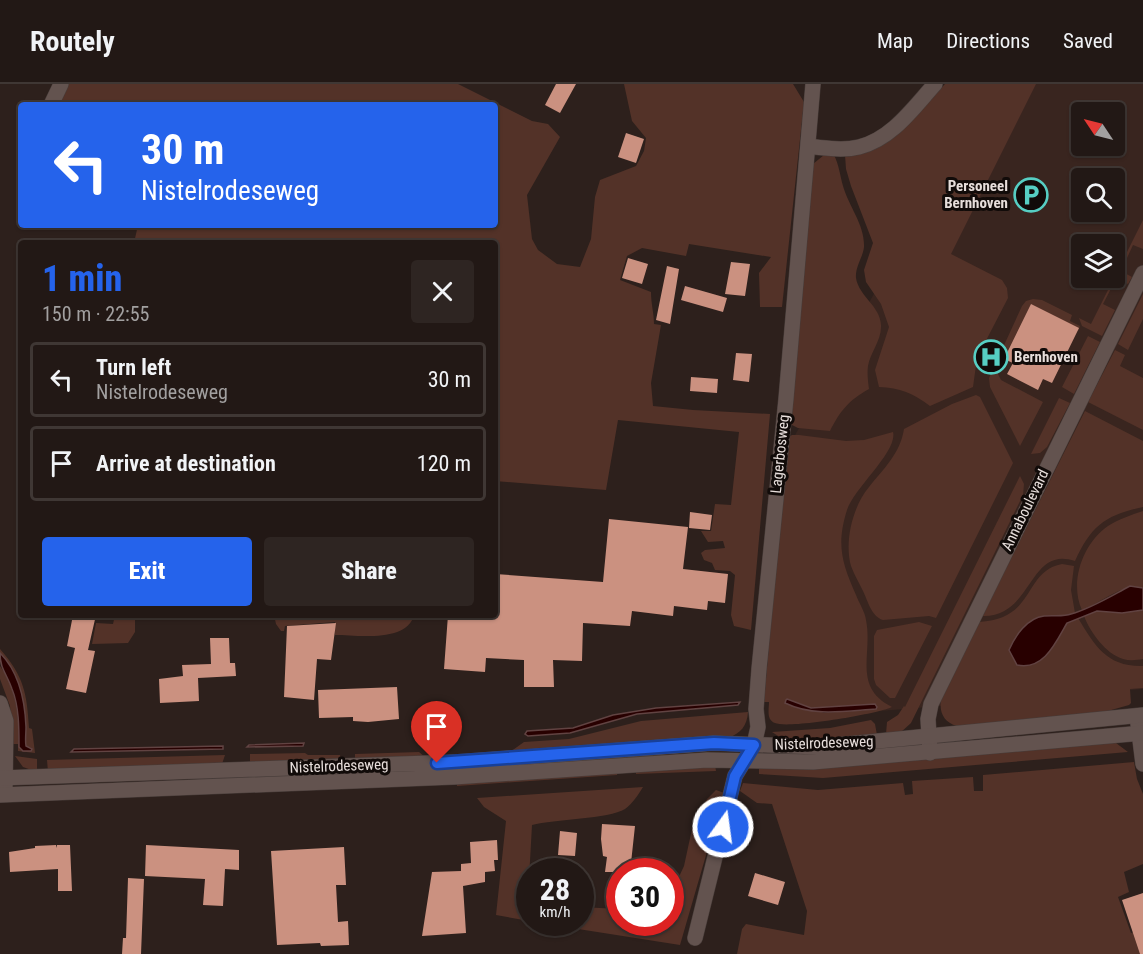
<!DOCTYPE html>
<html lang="en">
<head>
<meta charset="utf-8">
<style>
  :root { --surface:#221815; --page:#2e2522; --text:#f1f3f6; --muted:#a2a0a0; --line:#3f3734; --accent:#2563eb }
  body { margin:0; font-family:"Roboto Condensed",sans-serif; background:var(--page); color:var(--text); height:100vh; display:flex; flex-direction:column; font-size:22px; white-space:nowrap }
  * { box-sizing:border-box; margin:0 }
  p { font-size:20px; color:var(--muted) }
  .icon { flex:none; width:33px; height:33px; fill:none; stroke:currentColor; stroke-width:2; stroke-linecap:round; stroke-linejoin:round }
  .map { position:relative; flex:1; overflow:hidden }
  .drawer { position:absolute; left:18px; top:156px; width:480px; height:378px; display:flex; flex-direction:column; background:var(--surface); border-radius:6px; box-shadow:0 2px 4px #0004,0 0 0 2px var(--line) }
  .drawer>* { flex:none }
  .guide { position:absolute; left:18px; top:18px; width:480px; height:126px; border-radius:6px; box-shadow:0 2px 4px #0004,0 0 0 2px var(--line); background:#2563eb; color:#fff; overflow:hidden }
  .needle { width:39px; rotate:305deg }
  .controls { position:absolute; left:1071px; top:18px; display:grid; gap:12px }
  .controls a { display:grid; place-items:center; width:54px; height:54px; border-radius:6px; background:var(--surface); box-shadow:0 2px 4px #0004,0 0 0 2px var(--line); font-size:30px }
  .speed { position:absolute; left:516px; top:774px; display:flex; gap:12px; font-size:30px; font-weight:700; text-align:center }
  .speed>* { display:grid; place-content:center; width:78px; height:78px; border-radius:50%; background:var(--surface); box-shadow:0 2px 4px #0004,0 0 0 2px var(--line); line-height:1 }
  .speed small { font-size:15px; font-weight:400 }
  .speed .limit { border:9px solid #d22; background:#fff; color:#111 }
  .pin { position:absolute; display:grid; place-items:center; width:51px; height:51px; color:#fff; margin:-62px -26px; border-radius:50% 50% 50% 0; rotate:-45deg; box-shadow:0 0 6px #0007 }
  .pin .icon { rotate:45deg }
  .me { position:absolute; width:66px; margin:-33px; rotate:14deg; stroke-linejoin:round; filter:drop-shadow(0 0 4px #0008) }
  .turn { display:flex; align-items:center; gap:21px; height:126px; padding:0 24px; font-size:27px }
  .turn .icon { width:78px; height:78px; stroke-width:2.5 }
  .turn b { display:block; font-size:42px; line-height:51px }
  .round { display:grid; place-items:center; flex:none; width:63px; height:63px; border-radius:6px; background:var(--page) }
  .summary { display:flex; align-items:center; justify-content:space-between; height:102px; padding:0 24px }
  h1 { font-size:36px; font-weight:800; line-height:45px; color:var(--accent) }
  .primary-button { display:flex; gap:12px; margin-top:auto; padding:12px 24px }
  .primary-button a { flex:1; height:69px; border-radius:6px; background:var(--accent); color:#fff; font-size:24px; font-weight:800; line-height:69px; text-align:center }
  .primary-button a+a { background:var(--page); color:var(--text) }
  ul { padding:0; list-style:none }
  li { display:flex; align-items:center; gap:18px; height:75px; margin:0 12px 9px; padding:0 12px; border:3px solid var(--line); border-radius:6px }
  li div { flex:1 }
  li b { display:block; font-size:22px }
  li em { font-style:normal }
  header { display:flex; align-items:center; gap:36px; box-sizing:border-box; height:84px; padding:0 30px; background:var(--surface); border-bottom:2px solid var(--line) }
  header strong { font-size:28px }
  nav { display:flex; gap:33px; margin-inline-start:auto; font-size:21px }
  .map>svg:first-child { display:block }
</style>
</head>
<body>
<header>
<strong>Routely</strong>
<nav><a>Map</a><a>Directions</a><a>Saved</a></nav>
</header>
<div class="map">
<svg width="1143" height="870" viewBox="0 0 1143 870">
  <rect width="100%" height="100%" fill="#2d201c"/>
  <path fill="#39251f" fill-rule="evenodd" d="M 991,0 L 1143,0 L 1143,605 L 784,635 L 794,353 ZM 1082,28 L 1114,28 L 1114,62 L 1082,62 ZM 1082,94 L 1114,94 L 1114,128 L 1082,128 ZM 1082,160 L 1114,160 L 1114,194 L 1082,194 Z"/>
  <path fill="#533228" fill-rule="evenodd" d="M 66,0 L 458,0 L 532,37 L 548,40 L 560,53 L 527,111 L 532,155 L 538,166 L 557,180 L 580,183 L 591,155 L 595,113 L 600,96 L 636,82 L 644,67 L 646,54 L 632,37 L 624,0 L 793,0 L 804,18 L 782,223 L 760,223 L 759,189 L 771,173 L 689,160 L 686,172 L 642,164 L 627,172 L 620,196 L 651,208 C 651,220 654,229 654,240 L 661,241 L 651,299 L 653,322 L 693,326 L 770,330 L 751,546 L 734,542 L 731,531 L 735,491 L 730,487 L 715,486 L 712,479 L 704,476 L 701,469 L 705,466 L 725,464 L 723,457 L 708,458 L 701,447 L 711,447 L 715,420 L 731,421 L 739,348 L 618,336 L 606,406 L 495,397 L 495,159 L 134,159 L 138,141 L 495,141 L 495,21 L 57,21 Z
    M 945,0 L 1036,0 L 951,170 L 1002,196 L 1007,204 L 1008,214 L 977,274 L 973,303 L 930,322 C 913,309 900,304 879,303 L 875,286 L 889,243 L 881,220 L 866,198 L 864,186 L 873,159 L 851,102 L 846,85 L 845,71 L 903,45 Z
    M 824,71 L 834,71 C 839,81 840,91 843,102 C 849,123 865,141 864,163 C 863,173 855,183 856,194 C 859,213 882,223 881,243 C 881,257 870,269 868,282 C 867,289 868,298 869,305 C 849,316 840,327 830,347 L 798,344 L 788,339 L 813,80 Z
    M 1143,136 L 1143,165 L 1133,161 L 1121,187 L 1132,193 L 1128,200 L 1116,195 L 1103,220 L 1115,226 L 1102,252 L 1082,242 L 1079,234 L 1091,240 Z
    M 1143,210 L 1143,235 L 1128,266 L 1118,260 Z
    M 1033,215 L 1042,216 L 1072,231 L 1070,237 L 1080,242 L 1078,247 L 1033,225 L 1008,277 L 1002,274 L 1001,276 L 1004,278 L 1001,285 L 999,284 L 997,288 L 1001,296 L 1043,318 L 1020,362 L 990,303 L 989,294 L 1022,222 L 1026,217 Z
    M 1088,252 L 1100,258 L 1074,310 L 1062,303 Z
    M 1115,266 L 1125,271 L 1120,282 L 1143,294 L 1143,346 L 1088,318 Z
    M 976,311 L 980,313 L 1013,379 L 936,534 L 929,532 L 883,536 C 871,532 868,517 863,507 C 859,499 854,490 851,482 C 844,457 853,422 869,403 C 884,384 900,370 904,345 L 952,320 Z
    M 1059,314 L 1070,319 L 1047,363 L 1040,369 L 1031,370 Z
    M 1085,327 L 1143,357 L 1143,423 C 1105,431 1091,442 1075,477 C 1028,461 1033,534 982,532 Z
    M 893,348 C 898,367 854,404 847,426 C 836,461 842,479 856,511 C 859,519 865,528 866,536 C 873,570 852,603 892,623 C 878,630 788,645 775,639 C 766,636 769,625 769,618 L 764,618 L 787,354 L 792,351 L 799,351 L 846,357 L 864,356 ZM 788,615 L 811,624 L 877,623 L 876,625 L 824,629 L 786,616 Z
    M 1020,392 L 1024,400 L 1023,411 L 911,639 L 900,649 L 886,650 L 887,638 L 898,631 L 904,622 L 905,623 Z
    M 1143,427 L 1143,504 C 1123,498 1101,519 1082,526 C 1069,498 1083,459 1108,442 C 1119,435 1131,431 1143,427 Z
    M 1062,480 L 1074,482 L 1071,506 L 1075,529 L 1069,531 L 1067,539 L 1078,534 C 1095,562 1107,583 1143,582 L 1143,604 L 1130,605 L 1131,619 L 1129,621 L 1090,632 L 957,642 C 944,638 939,629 941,615 L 979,538 C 1037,535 1022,488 1062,480 Z
    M 1143,526 L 1143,575 C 1137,576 1130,577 1123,575 C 1106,570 1090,548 1084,532 L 1097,527 L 1122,529 Z
    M 115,531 L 135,531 L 135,548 L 128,559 L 92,560 L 96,539 L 113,540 Z
    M 274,531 L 414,531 C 407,559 357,551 335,551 L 335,538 L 285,542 L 284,547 L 281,547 L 276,540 Z
    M 919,538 L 932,542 L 895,614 L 890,614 L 876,601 L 874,595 L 874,552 L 877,546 Z
    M 0,565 C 24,592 27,610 29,644 L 32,645 L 35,669 L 18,667 L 18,660 L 12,660 L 10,622 L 0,595 L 0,582 C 17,605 19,635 19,663 L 31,664 L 26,662 L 26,642 L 18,597 L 0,569 Z
    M 748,628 C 747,642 741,649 728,654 L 510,668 L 524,658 L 569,655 L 641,637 Z
    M 871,636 L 875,640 L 877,651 L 796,659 L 784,656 L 772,648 L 830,644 Z
    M 1107,658 L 1116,659 L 1128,668 L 823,694 L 759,690 L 759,683 Z
    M 419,668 L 425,673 L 355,675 L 355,670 Z
    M 305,669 L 308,671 L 340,671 L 341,675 L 250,679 L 250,670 Z
    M 225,671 L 222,680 L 48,688 L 47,676 Z
    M 15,672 L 37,675 L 37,688 L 23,683 Z
    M 1134,678 L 1137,695 L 1143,710 L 1143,780 L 1124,788 L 1129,808 L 1118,813 L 1131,849 L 1143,845 L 1143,870 L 737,870 L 742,845 L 746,840 L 804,851 L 807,827 L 772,720 L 757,719 L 740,707 L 743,699 L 818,706 L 903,699 L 905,711 L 913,710 L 912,697 L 973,693 L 974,707 L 983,707 L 983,691 Z
    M 715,681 L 716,687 L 636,690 L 636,685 Z
    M 617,687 L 617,691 L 457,702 L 457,698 Z
    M 643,703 C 638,711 633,719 625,725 C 609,735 554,735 532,741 L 528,813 L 529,814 L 529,837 L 496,831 L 506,737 L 484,723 L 477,714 Z
    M 716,706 L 724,709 L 680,861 L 540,839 L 580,838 L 581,823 L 619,825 L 620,838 L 670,838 L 671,810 L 684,782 L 692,745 L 707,715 Z"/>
  <path fill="#280000" stroke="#614342" stroke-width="1.5" d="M 1130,502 L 1143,504 L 1143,526 L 1122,529 L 1097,527 L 1067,539 C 1056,558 1044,587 1017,581 L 1009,566 C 1015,552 1027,534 1044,532 C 1053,531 1063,533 1071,530 C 1092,524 1111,512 1130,502 Z
    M 0,569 C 19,588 25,617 26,643 C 26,650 25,656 26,662 L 32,665 L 31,667 L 23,667 L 19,663 C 19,644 19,622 12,605 C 7,590 0,585 0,569 Z
    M 787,615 L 811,624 L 875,620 L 877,623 L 876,625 C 845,627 814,633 785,619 L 786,616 Z
    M 740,618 L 738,621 L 637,630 L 570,649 L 528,652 L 525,650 L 527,647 L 573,644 L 613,631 L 656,624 Z
    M 304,659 L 303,662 L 247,663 L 249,661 Z
    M 223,662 L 223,665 L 71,668 L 74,665 Z"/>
  <path fill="#cb9180" d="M 556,0 L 576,0 L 560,29 L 545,21 Z
    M 626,49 L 644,55 L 636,79 L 618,73 Z
    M 628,174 L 648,180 L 642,200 L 622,194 Z
    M 731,178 L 750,180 L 745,212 L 725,210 Z
    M 667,182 L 679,185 L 670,240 L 656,236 Z
    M 685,202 L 727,214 L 723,228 L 681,216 Z
    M 1031,220 L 1079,244 L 1052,299 L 1043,295 L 1038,306 L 1007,290 L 1013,279 L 1004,275 Z
    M 736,269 L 752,270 L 749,298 L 733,296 Z
    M 691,293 L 718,295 L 717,309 L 690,307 Z
    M 690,428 L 712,431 L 710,446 L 689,444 Z
    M 609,435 L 688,443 L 683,485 L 728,490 L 725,519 L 708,517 L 707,526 L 674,522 L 673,532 L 632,527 L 630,542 L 583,539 L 582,577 L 553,576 L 554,603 L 524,603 L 524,576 L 486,574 L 485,588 L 444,585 L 448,531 L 489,533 L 490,531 L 495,531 L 495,490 L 603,498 Z
    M 73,531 L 96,531 L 88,566 L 95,567 L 86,609 L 66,605 L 75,564 L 67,562 Z
    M 336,539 L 331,576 L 317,575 L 314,616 L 284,613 L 287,542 Z
    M 210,554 L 229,554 L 230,579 L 235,579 L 236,592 L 198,594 L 199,617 L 160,619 L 159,595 L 183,592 L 182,581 L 211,580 Z
    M 397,603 L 399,635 L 368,638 L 353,637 L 353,633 L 319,634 L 318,606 Z
    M 602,740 L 635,742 L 631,779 L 629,779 L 628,788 L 605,788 L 607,773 L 603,772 L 601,755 Z
    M 560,747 L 577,749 L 575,772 L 558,771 Z
    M 497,756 L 498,776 L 494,776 L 495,787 L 485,788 L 485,798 L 463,802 L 466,849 L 422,852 L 432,788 L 461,787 L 461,780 L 471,779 L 470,758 Z
    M 56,761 L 56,764 L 57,761 L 70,761 L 72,807 L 58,807 L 58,785 L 10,788 L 9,768 L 35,764 L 35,762 Z
    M 146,761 L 239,766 L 239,786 L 225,785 L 223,822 L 203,821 L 205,795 L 145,792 Z
    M 344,763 L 346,801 L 336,801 L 338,838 L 348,837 L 349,861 L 321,862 L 320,859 L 277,861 L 271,767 Z
    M 755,789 L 785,798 L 778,821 L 748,812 Z
    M 128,794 L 144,795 L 141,870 L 122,870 L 123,854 L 126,854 Z
    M 1143,809 L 1143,870 L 1140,870 L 1122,816 Z"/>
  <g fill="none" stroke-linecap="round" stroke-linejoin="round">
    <defs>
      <path id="street" d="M 51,21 L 61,0
        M 808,62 C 824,64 843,67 859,63 C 892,55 914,23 935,0
        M 0,619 L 6,637 L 5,710
        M 1137,632 L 1143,680
        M 930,669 L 928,635 L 931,620 L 1143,189
        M 695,854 L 735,692 L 754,661 L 758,643 L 756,625 L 759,585 L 786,315 L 813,0"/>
      <path id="secondary" d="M 0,694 L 458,678 L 714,659 L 817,663 L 1143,631
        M 0,711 L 454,693 L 707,676 L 813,678 L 1143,649"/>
    </defs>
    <use href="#street" stroke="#473c39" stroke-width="16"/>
    <use href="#secondary" stroke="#473c39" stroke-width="16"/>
    <use href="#street" stroke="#63534f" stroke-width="15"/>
    <use href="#secondary" stroke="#63534f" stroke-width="15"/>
  </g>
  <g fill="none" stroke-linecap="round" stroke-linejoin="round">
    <defs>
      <path id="route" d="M 437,679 L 714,659 L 754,661 L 735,692 L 723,743"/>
    </defs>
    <use href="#route" stroke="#184099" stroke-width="15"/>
    <use href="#route" stroke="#2563eb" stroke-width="10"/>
  </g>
  <defs>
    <symbol id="parking-ring" viewBox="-11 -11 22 22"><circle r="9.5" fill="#110b09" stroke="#56cec3" stroke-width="1.5"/><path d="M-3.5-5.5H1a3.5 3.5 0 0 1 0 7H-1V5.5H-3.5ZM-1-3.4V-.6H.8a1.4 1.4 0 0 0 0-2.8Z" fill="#56cec3"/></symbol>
    <symbol id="hospital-ring" viewBox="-11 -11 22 22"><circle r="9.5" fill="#110b09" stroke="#56cec3" stroke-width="1.5"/><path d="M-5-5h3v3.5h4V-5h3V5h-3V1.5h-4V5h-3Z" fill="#56cec3"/></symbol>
  </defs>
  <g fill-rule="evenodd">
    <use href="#parking-ring" x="1012" y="92" width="38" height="38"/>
    <use href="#hospital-ring" x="972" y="254" width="38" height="38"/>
  </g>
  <g text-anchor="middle" stroke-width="6" stroke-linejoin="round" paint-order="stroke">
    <g font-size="15" font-weight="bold" fill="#e7dedb" stroke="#110b09" text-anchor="end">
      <text x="1008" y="107">Personeel<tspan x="1008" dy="17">Bernhoven</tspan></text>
      <text x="1014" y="278" text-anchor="start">Bernhoven</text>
    </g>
    <g font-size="15" fill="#e7dedb" stroke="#110b09">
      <text transform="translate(780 370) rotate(-84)" y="5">Lagerbosweg</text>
      <text transform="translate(1025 426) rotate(-64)" y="5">Annaboulevard</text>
      <text transform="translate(824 659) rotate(-2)" y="5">Nistelrodeseweg</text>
      <text transform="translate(339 682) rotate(-2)" y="5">Nistelrodeseweg</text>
    </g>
  </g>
</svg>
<div class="controls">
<a><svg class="needle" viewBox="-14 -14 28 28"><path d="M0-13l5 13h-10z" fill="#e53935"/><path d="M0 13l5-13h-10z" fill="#a2a0a0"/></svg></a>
<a><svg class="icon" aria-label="search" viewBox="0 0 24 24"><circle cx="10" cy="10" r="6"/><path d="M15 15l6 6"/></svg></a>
<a><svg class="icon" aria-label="layers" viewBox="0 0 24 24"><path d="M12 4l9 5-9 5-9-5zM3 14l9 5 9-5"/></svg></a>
</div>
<div class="speed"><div>28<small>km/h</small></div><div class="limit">30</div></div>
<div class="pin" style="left:437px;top:679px;background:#d93025"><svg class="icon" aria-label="arrive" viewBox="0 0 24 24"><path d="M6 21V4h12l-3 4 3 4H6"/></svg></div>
<svg class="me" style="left:723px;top:743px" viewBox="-20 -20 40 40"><circle r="17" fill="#2563eb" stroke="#fff" stroke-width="3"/><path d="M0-11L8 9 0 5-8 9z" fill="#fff"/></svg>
<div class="guide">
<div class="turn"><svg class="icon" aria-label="left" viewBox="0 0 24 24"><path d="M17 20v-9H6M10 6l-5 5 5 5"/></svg><div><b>30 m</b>Nistelrodeseweg</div></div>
</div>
<section class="drawer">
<div class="summary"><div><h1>1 min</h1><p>150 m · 22:55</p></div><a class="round"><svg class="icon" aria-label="close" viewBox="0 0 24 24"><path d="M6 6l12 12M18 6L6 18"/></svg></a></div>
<ul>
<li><svg class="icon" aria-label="left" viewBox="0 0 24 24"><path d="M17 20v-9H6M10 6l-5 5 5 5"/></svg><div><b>Turn left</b><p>Nistelrodeseweg</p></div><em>30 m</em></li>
<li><svg class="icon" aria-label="arrive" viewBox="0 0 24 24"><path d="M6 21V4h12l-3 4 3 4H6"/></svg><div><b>Arrive at destination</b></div><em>120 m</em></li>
</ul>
<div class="primary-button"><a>Exit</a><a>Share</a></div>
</section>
</div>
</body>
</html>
